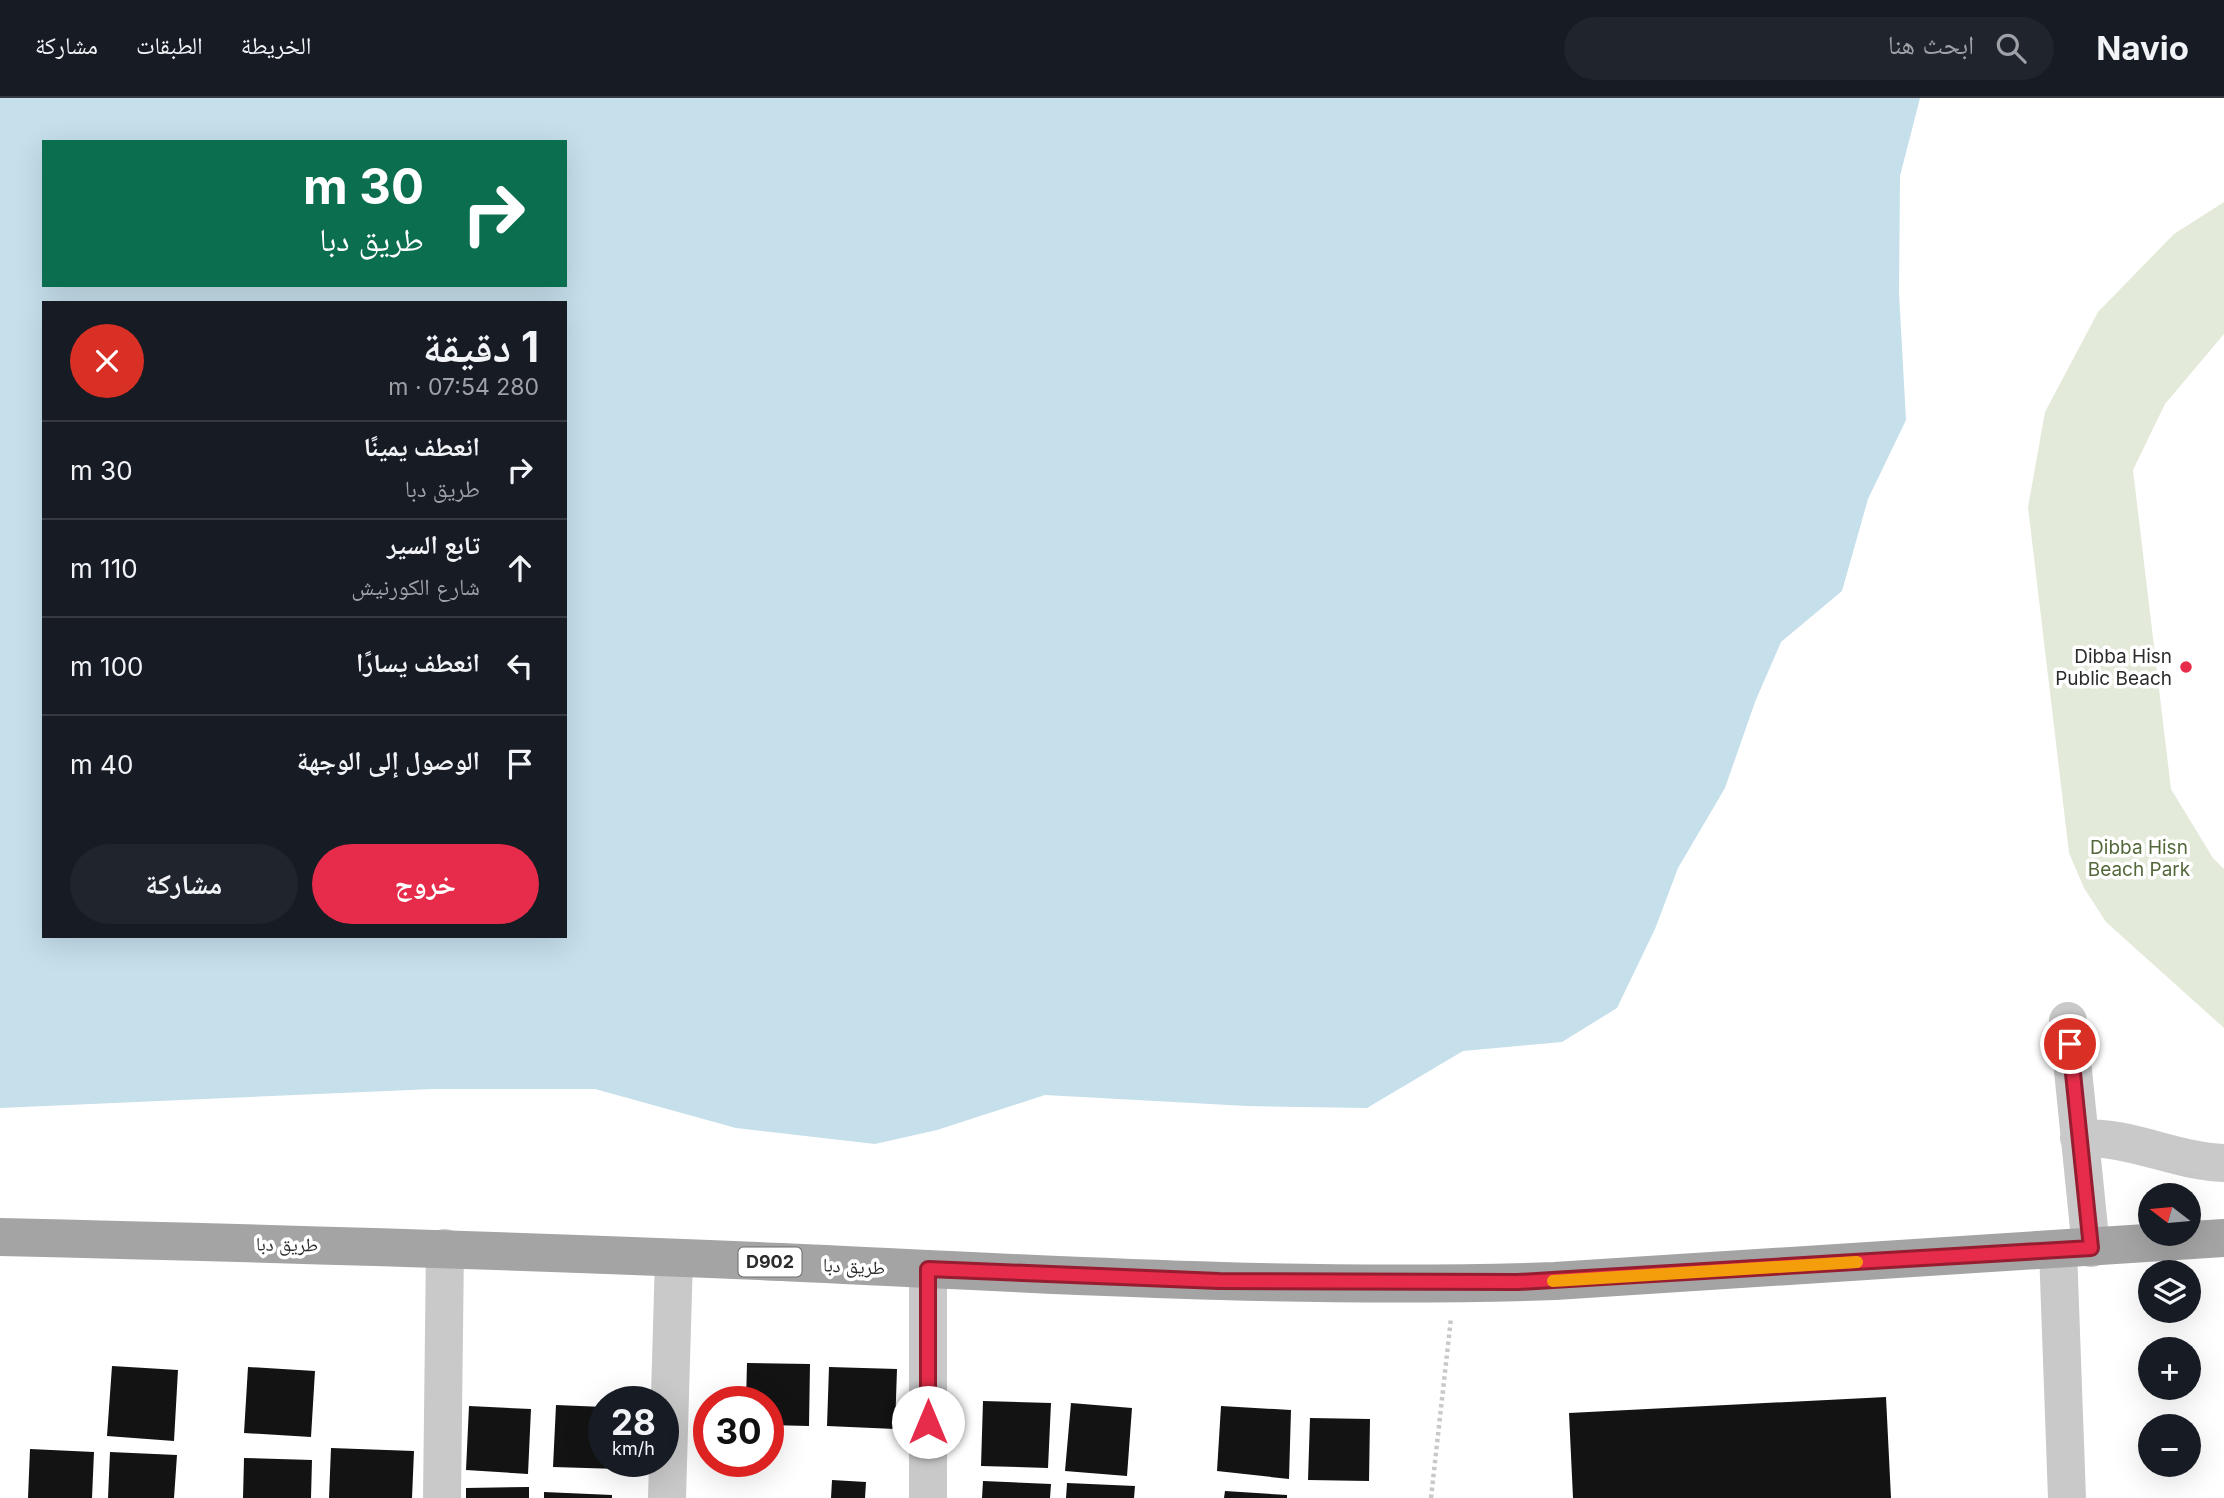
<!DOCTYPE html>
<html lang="ar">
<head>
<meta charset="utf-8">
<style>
  :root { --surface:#171b24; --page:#20242c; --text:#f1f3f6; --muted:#9ea1a6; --line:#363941; --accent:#e62c4a }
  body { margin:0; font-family:Inter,"Noto Naskh Arabic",sans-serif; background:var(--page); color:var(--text); direction:rtl; height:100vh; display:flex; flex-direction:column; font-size:26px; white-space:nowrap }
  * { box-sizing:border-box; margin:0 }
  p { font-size:23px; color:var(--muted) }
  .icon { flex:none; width:38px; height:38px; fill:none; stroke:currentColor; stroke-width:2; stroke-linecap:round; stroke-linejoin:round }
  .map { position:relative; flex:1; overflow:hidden; direction:ltr }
  .details { position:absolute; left:42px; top:203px; width:525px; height:637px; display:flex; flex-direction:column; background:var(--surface); border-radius:0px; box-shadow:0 7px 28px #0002; direction:rtl }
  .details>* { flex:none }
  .guide { position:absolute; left:42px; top:42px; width:525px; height:147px; border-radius:0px; box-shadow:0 7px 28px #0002; direction:rtl; background:#0b6e4f; color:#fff; overflow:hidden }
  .needle { width:46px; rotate:286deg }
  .tools { position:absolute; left:2138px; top:1085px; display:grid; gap:14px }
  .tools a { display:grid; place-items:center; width:63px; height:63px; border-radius:50%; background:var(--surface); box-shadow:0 7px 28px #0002; font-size:35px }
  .speed { position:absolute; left:588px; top:1288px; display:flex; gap:14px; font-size:35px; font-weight:700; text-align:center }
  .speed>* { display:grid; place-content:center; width:91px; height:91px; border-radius:50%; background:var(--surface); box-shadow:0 7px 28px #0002; line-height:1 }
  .speed small { font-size:18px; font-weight:400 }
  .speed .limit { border:10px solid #d22; background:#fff; color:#111 }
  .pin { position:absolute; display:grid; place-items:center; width:60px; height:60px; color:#fff; margin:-30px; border:4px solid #fff; border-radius:50%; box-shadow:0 2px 7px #0007 }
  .me { position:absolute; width:77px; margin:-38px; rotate:0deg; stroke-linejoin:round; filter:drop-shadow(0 0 5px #0008) }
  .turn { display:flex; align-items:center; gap:24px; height:147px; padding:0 28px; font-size:32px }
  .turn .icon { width:91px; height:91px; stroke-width:2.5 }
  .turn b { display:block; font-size:49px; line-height:60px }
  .round { display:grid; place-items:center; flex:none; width:74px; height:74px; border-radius:37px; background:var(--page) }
  .headline { display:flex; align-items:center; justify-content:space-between; height:119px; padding:0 28px }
  h1 { font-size:42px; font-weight:700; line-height:52px }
  .cta { display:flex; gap:14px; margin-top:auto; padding:14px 28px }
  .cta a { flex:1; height:80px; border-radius:42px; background:var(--accent); color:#fff; font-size:28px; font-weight:700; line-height:80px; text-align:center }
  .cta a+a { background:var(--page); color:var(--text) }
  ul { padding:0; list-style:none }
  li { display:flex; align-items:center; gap:21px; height:98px; padding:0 28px; border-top:2px solid var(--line) }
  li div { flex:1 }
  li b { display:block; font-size:26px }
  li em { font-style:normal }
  header { display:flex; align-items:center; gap:42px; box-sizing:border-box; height:98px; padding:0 35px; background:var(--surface); border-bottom:2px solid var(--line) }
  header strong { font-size:33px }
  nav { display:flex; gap:38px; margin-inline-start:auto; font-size:24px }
  .search { width:490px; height:63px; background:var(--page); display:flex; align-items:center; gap:18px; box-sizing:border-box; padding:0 24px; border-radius:38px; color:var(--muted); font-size:26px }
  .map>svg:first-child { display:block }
</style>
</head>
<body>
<header>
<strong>Navio</strong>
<div class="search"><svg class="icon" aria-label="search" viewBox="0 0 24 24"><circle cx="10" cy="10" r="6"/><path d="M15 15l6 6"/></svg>ابحث هنا</div>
<nav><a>الخريطة</a><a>الطبقات</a><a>مشاركة</a></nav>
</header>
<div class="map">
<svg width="2224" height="1400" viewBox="0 0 2224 1400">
  <rect width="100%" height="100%" fill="#fff"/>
  <path fill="#e4ead9" d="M 2224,104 L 2224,236 L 2165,306 L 2133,372 L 2171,691 L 2213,760 L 2224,771 L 2224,930 L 2106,824 L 2084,790 L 2069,755 L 2028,409 L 2045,314 L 2098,214 L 2174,136 Z"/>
  <path fill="#c5dfeb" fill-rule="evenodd" d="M 0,0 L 1920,0 L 1900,78 L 1899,195 L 1906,322 L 1868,401 L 1842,493 L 1781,544 L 1755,604 L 1725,690 L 1678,770 L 1655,831 L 1617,910 L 1562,944 L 1463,953 L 1367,1010 L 1247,1008 L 1045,997 L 937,1032 L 875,1046 L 736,1030 L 595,991 L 433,991 L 0,1010 ZM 44,44 L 565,44 L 565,187 L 44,187 ZM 44,205 L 565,205 L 565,838 L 44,838 Z"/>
  <path fill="#131313" d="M 747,1265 L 810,1266 L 809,1328 L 768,1327 L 768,1304 L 746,1304 Z
    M 112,1268 L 178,1272 L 174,1343 L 107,1338 Z
    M 248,1269 L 315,1273 L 311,1339 L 244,1335 Z
    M 829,1269 L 897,1271 L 895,1331 L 827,1328 Z
    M 1886,1299 L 1891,1400 L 1573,1400 L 1569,1315 Z
    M 983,1303 L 1051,1305 L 1048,1370 L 981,1368 Z
    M 1071,1305 L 1132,1310 L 1127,1378 L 1065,1373 Z
    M 556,1307 L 604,1309 L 604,1363 L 619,1363 L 619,1371 L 553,1369 Z
    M 469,1308 L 531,1311 L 528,1376 L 466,1372 Z
    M 1221,1308 L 1291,1312 L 1289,1381 L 1217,1373 Z
    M 1310,1320 L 1370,1321 L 1369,1383 L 1308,1382 Z
    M 331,1350 L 414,1353 L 412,1400 L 329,1400 Z
    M 30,1351 L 94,1354 L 92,1400 L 28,1400 Z
    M 110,1354 L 177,1357 L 174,1400 L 108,1400 Z
    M 244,1360 L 312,1362 L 311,1400 L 243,1400 Z
    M 832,1382 L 866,1384 L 865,1400 L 831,1400 Z
    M 983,1383 L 1051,1386 L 1050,1400 L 982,1400 Z
    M 1067,1385 L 1135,1388 L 1134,1400 L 1066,1400 Z
    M 529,1389 L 529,1400 L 466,1400 L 466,1390 Z
    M 1225,1393 L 1287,1397 L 1287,1400 L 1224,1400 Z
    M 544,1394 L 612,1397 L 612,1400 L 544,1400 Z"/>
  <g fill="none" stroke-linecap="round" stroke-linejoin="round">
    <path stroke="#c9c9c9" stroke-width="4.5" stroke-dasharray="3.5 3.5" stroke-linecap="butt" d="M 1431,1400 L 1451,1220"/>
    <path stroke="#c9c9c9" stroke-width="38" d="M 2068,923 L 2091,1150
      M 2079,1040 C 2130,1038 2174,1063 2224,1065
      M 2058,1152 L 2067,1400
      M 442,1400 L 445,1150
      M 667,1400 L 674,1160
      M 928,1400 L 928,1171"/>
    <path stroke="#a4a4a4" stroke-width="38" d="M 0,1139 C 261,1145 521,1153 782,1164 C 1039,1176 1297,1192 1555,1183 L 2224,1140"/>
  </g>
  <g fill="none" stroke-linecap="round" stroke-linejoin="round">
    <defs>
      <path id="route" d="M 928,1324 L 928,1171 L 1219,1183 L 1518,1184 L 2091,1150 L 2070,946"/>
    </defs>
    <use href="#route" stroke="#961d30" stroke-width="18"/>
    <use href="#route" stroke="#e62c4a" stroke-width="12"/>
    <path stroke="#f59e0b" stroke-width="12" d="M 1553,1183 L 1857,1164"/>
  </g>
  <circle fill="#e62c4a" stroke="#fff" stroke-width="2.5" cx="2186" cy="569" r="7"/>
  <g text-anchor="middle" stroke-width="7" stroke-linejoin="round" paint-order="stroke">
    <rect fill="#fff" stroke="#6b6b6b" stroke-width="2" x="738.5" y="1149.5" width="63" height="29" rx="5"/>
    <g font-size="18" font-weight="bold" fill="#2c2c2c">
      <text x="770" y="1170">D902</text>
    </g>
    <g font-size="19" fill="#2c2c2c" stroke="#fff" text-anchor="end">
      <text x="2172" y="565">Dibba Hisn<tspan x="2172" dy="22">Public Beach</tspan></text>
    </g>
    <g font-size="19" fill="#53683a" stroke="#fff">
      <text x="2139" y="756">Dibba Hisn<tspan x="2139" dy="22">Beach Park</tspan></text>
    </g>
    <g font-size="19" fill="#2c2c2c" stroke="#fff">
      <text transform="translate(287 1146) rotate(1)" y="7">طريق دبا</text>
      <text transform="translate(854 1168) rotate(3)" y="7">طريق دبا</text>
    </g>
  </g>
</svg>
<div class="tools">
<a><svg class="needle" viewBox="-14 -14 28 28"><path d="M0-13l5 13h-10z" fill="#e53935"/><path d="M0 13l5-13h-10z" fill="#9ea1a6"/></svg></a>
<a><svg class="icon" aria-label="layers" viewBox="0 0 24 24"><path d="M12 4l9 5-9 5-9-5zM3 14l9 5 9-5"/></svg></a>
<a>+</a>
<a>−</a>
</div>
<div class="speed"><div>28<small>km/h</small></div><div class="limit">30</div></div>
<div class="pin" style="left:2070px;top:946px;background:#d93025"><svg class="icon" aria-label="arrive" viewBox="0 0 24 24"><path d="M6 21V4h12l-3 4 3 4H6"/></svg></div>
<svg class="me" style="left:928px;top:1324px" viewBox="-20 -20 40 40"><circle r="19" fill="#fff"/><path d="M0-13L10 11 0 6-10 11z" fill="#e62c4a"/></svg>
<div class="guide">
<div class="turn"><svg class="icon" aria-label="right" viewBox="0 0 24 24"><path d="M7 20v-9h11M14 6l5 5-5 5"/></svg><div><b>30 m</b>طريق دبا</div></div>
</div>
<section class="details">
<div class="headline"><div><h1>1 دقيقة</h1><p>280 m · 07:54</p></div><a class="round" style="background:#d93025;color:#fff"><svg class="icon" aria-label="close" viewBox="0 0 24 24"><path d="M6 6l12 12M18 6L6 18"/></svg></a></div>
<ul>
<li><svg class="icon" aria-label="right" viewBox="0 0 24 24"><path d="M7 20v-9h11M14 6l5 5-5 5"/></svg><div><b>انعطف يمينًا</b><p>طريق دبا</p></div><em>30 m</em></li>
<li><svg class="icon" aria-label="ahead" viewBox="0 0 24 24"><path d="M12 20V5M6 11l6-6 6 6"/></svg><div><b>تابع السير</b><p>شارع الكورنيش</p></div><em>110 m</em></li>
<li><svg class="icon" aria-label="left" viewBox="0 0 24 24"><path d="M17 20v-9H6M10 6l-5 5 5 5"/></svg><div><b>انعطف يسارًا</b></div><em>100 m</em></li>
<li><svg class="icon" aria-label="arrive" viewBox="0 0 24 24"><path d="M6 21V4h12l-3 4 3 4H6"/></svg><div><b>الوصول إلى الوجهة</b></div><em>40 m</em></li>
</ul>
<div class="cta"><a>خروج</a><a>مشاركة</a></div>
</section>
</div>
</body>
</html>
